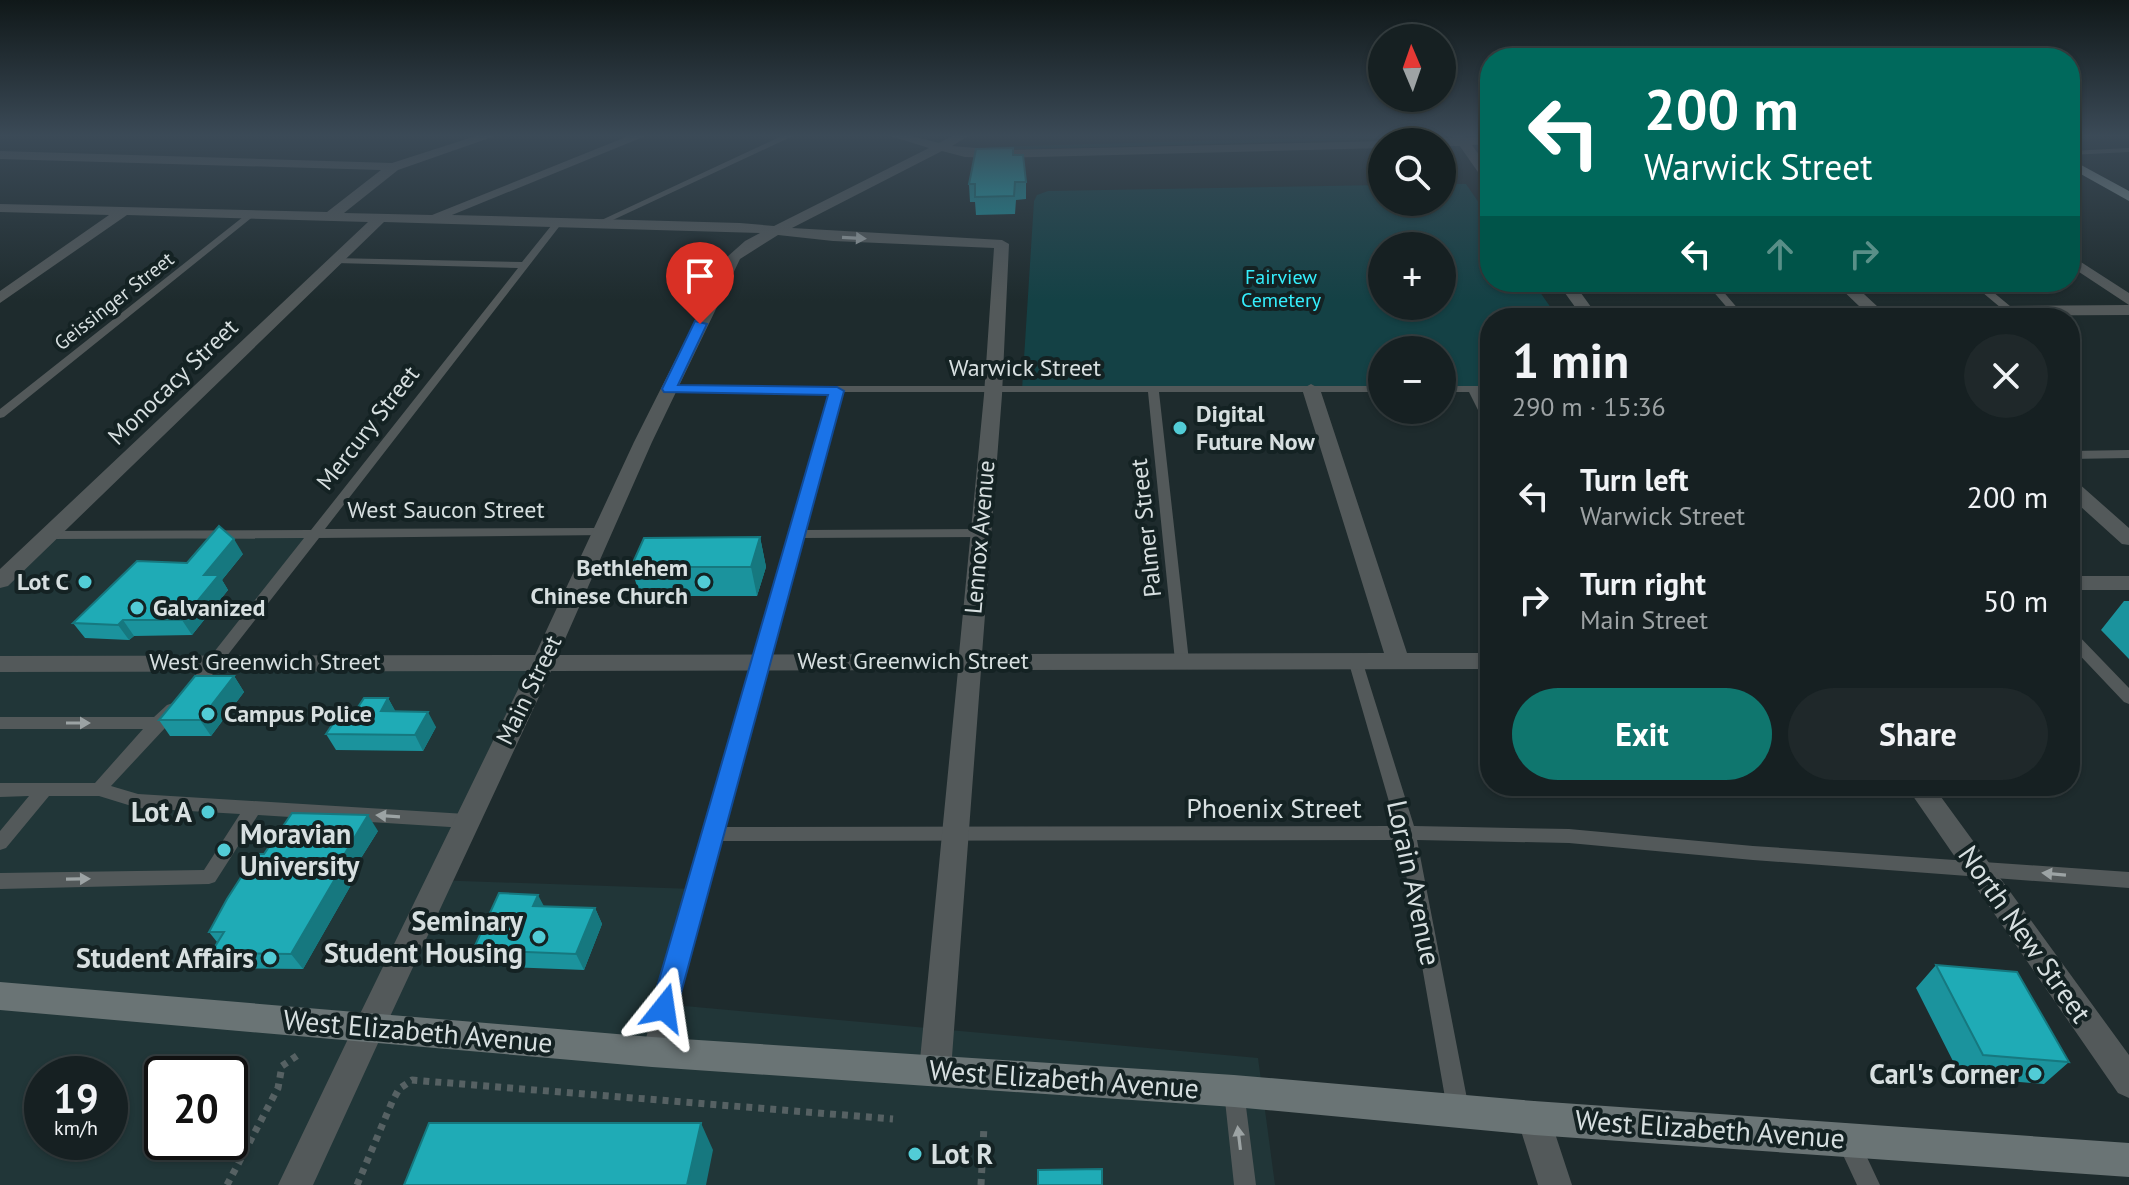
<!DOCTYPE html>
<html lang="en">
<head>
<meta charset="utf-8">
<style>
  :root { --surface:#162022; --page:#1f282a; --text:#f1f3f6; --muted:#9ea3a5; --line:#353e40; --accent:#0f766e }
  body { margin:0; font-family:"PT Sans",sans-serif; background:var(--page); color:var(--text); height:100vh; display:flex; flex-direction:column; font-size:30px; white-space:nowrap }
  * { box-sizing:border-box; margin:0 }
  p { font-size:26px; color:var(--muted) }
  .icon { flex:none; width:44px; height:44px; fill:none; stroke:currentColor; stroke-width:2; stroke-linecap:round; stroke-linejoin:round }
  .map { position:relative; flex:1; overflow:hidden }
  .panel { position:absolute; left:1480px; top:308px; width:600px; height:488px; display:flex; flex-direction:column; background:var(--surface); border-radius:32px; box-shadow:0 2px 6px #0004,0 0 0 2px var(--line) }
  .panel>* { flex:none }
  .banner { position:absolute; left:1480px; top:48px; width:600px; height:244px; border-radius:32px; box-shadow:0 2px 6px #0004,0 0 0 2px var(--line); background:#00695c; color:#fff; overflow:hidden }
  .needle { width:52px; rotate:358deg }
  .controls { position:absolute; left:1368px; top:24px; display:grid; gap:16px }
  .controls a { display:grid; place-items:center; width:88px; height:88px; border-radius:50%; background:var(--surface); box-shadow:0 2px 6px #0004,0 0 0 2px var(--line); font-size:40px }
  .speed { position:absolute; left:24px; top:1056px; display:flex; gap:16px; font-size:40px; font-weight:700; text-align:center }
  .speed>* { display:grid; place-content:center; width:104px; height:104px; border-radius:50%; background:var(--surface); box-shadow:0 2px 6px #0004,0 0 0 2px var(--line); line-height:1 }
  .speed small { font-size:20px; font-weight:400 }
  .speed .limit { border:4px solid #111; border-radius:12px; background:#fff; color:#111 }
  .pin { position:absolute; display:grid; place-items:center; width:68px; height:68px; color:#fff; margin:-82px -34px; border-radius:50% 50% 50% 0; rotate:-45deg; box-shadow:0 0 8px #0007 }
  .pin .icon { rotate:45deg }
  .me { position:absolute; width:88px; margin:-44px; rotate:15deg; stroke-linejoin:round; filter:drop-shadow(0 0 6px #0008) }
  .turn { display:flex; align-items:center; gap:28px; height:168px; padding:0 32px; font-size:36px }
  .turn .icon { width:104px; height:104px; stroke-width:2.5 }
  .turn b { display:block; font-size:56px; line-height:68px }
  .lanes { display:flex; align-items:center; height:76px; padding:0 32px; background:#0003; justify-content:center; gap:40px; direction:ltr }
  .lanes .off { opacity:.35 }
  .round { display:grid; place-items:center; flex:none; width:84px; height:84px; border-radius:42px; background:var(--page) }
  .summary { display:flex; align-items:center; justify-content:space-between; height:136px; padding:0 32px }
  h1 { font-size:48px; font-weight:600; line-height:60px }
  .action { display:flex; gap:16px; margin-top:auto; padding:16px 32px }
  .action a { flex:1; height:92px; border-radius:48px; background:var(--accent); color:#fff; font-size:32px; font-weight:600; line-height:92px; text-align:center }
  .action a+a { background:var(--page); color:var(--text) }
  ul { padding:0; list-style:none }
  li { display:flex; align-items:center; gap:24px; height:104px; padding:0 32px }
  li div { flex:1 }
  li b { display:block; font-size:30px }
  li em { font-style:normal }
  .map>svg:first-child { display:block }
</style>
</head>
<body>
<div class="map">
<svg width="2129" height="1185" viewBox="0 0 2129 1185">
  <rect width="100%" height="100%" fill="#1e2b2d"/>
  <path fill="#213638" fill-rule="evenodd" d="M 314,533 L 215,661 L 543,662 L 433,880 L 694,889 L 663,1004 L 1258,1058 L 1275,1185 L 0,1185 L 0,581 L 49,535 ZM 42,1074 L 110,1074 L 110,1142 L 42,1142 ZM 162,1074 L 230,1074 L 230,1142 L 162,1142 Z"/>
  <path fill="#144145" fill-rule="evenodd" d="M 1399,135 L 1420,138 L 1000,150 L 986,147 Z
    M 1442,184 L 1466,184 L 1490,219 L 1490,282 L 1533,282 L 1558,318 L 1490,318 L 1490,389 L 1442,389 L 1442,350 L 1382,350 L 1382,389 L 1022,390 L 1034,201 L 1037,195 L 1048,191 L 1382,185 L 1382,202 L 1442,202 ZM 1382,246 L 1442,246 L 1442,306 L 1382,306 Z"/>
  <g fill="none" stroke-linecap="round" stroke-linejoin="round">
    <path stroke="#566163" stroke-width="7" stroke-dasharray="6 6" stroke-linecap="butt" d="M 227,1185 L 278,1088 L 282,1066 L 298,1055
      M 357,1185 L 392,1102 L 399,1089 L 412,1080 L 893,1119
      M 981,1185 L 984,1126"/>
    <path fill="#53595a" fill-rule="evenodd" d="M 784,135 L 795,135 L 600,226 L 593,224 Z
      M 2129,148 L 2129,152 L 2070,155 L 2070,151 Z
      M 248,213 L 255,215 L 4,417 L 0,418 L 0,409 Z
      M 555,221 L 562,223 L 325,529 L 603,528 L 608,529 L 610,532 L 608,535 L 319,538 L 198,693 L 188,693 L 185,689 L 188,685 L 304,538 L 49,539 L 42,535 L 49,531 L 311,530 L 518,268 L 336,263 L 333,262 L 333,258 L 522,262 Z
      M 1705,282 L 1715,282 L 1746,318 L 1736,318 Z
      M 1970,282 L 1981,282 L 2016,311 L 2007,313 Z
      M 669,386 L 1382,386 L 1382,392 L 1159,392 L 1189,661 L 1187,665 L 1177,665 L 1175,661 L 1148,392 L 842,392 L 805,530 L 981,529 L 988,533 L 981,537 L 802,538 L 724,827 L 1396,826 L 1348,660 L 1350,656 L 1360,656 L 1362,660 L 1414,826 L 1569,829 L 1753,846 L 2129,872 L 2129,888 L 1753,860 L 1569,843 L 1417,840 L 1469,1109 L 1465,1116 L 1458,1119 L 1451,1116 L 1447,1109 L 1400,840 L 720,841 L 662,1052 L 659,1059 L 652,1062 L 645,1059 L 642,1052 L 790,536 L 788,534 L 791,531 L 831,392 L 665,391 L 663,389 Z
      M 1442,386 L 1490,386 L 1490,392 L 1480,392 L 1490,411 L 1490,426 L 1484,422 L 1469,392 L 1442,392 Z
      M 2129,450 L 2129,458 L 2070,459 L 2070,451 Z
      M 2070,631 L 2075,632 L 2129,688 L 2129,704 L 2124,702 L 2070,645 Z
      M 173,703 L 179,705 L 181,709 L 179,713 L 111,786 L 138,794 L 466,814 L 472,816 L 475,821 L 472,826 L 466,828 L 258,815 L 215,882 L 209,884 L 0,889 L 0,873 L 204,870 L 240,814 L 138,808 L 99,796 L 49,796 L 6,848 L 0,850 L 0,831 L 29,796 L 0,797 L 0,783 L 95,783 L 143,729 L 0,729 L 0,717 L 154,717 L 167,705 Z
      M 1234,1081 L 1241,1084 L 1244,1091 L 1256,1185 L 1234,1185 L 1224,1091 L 1227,1084 Z
      M 1848,1131 L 1856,1134 L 1880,1185 L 1857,1185 L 1837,1142 L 1840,1134 Z"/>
    <path fill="#53595a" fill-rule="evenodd" d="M 479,135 L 498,135 L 398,170 L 344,213 L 432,215 L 631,135 L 648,135 L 452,215 L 740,223 L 774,226 L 929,148 L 887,135 L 908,135 L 939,143 L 954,135 L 970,135 L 952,146 L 1001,150 L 1386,141 L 1382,142 L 1382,148 L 1001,158 L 965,157 L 942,151 L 792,228 L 1002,240 L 1009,244 L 1002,395 L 982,654 L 1384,653 L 1302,389 L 1311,384 L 1320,389 L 1407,653 L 1490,653 L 1490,669 L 981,670 L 951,1070 L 946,1081 L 935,1086 L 924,1081 L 919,1070 L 958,670 L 551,671 L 380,1038 L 369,1043 L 358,1038 L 353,1028 L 358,1018 L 527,671 L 0,672 L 0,656 L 535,655 L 634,442 L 727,257 L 745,241 L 760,233 L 384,222 L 8,586 L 0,588 L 0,569 L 368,222 L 127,215 L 0,303 L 0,291 L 109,215 L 0,212 L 0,204 L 327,212 L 381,170 L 0,159 L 0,151 L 392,163 ZM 778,235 L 833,241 L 994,248 L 984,395 L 959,654 L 558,655 L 652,442 L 740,259 Z
      M 1442,138 L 1463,138 L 1469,142 L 1463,146 L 1442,146 L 1442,142 L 1436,142 Z
      M 2070,255 L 2129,293 L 2129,305 L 2070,266 Z
      M 1834,282 L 1851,282 L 1878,307 L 2129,305 L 2129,315 L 1588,318 L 1580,313 L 1588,308 L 1860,307 Z
      M 2070,480 L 2077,482 L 2129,528 L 2129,545 L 2122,544 L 2070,497 Z
      M 2070,576 L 2129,576 L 2129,590 L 2070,590 Z
      M 1534,1101 L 1546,1106 L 1572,1185 L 1538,1185 L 1517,1118 L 1522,1106 Z"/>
    <path fill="#53595a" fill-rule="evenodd" d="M 1452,135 L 1464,135 L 1466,138 L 1490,136 L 1490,144 L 1472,145 L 1490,170 L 1490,183 L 1485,182 Z
      M 1557,282 L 1573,282 L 1599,318 L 1583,318 Z
      M 1906,786 L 1933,786 L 2129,1055 L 2129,1098 L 2118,1093 Z
      M 369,1013 L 380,1018 L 385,1028 L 313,1185 L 278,1185 L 358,1018 Z"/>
    <path fill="#6a7475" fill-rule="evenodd" d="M 0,982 L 652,1037 L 1234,1075 L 1534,1101 L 2129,1143 L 2129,1177 L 1534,1135 L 1234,1107 L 652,1067 L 0,1010 Z"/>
    <path fill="#7b898a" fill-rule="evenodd" d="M 2070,159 L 2129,191 L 2129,201 L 2070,168 Z"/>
  </g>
  <path fill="#1b939d" d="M 1013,155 L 1026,182 L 1026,199 L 1016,200 L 1015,214 L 976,215 L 975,202 L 970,202 L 969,184 Z
    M 760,537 L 766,567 L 757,596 L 640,596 L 631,567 Z
    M 243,554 L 222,580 L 228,590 L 192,635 L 134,636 L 129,640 L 85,638 L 73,623 L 187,563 Z
    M 2124,601 L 2129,601 L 2129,659 L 2101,630 Z
    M 234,676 L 244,692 L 211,736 L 170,736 L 159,720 Z
    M 388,698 L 395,711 L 436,727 L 423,751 L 336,750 L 326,734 L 356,710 Z
    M 378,831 L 356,866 L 359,871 L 303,969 L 224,968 L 211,953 L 217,942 L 209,932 L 264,854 Z
    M 544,906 L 595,908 L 602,924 L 584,970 L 482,966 L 473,950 Z
    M 1936,965 L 2069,1062 L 2044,1084 L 1961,1077 L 1916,988 Z"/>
  <path fill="#16787f" d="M 760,537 L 766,567 L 757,596 L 751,567 Z
    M 234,539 L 243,554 L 222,580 L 228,590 L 192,635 L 182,620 L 204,575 Z
    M 123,620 L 134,636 L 129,640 L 118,625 Z
    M 234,676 L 244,692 L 211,736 L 200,720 Z
    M 388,698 L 397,714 L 381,711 Z
    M 428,712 L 436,727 L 423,751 L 415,735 Z
    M 368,815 L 378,831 L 356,866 L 359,871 L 303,969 L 291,954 L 344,855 Z
    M 538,895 L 546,910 L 533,906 Z
    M 595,908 L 602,924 L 584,970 L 576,954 Z
    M 701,1123 L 713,1150 L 706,1185 L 687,1185 Z"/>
  <path fill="#1fabb6" stroke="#16787f" stroke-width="2" d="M 1013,148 L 1013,155 L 1023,155 L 1026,182 L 1015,182 L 1014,196 L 975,197 L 975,184 L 969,184 L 976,149 Z
    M 219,526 L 234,539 L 204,575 L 219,575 L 182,620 L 123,620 L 118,625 L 73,623 L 137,561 L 187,563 Z
    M 760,537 L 751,567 L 631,567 L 644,538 Z
    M 195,676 L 234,676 L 200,720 L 159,720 Z
    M 364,698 L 388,698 L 381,711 L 428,712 L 415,735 L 326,734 L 342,710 L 356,710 Z
    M 292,813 L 368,815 L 344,855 L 349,855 L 291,954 L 211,953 L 224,932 L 209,932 L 227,899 L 256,854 L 264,854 Z
    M 499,893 L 538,895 L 533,906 L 595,908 L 576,954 L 473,950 Z
    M 1936,965 L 2017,972 L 2069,1062 L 1983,1055 Z
    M 429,1123 L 701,1123 L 687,1185 L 404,1185 Z
    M 1102,1169 L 1102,1185 L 1038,1185 L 1038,1170 Z"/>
  <defs><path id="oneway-solid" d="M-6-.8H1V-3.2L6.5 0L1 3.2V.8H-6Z" transform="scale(2)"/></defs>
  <g fill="#9ca3a4">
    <use href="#oneway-solid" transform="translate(854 238) rotate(3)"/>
    <use href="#oneway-solid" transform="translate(78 723)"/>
    <use href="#oneway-solid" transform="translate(388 816) rotate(-176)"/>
    <use href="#oneway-solid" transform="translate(2054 874) rotate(-175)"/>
    <use href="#oneway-solid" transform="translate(78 879) rotate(-1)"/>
    <use href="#oneway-solid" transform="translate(1239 1138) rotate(-97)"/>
  </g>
  <linearGradient id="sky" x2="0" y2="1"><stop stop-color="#101819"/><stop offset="0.45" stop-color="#3b4a57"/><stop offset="1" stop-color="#3b4a57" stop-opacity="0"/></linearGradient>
  <rect width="2129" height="301" fill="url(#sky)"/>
  <path fill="#1a73e8" stroke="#114b97" stroke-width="2" d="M 695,321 L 707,324 L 678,385 L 837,387 L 844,391 L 677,1008 L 673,1016 L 664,1020 L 655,1016 L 651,1008 L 828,395 L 664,392 L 662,389 Z"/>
  <g fill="#52ccd6" stroke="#142223" stroke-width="3">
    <circle cx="1180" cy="428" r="8"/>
    <circle cx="85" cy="582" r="8"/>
    <circle cx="704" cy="582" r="8"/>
    <circle cx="137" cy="608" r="8"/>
    <circle cx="208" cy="714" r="8"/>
    <circle cx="208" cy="812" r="8"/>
    <circle cx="224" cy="850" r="8"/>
    <circle cx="539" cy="937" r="8"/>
    <circle cx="270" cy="958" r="8"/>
    <circle cx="2035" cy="1074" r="8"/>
    <circle cx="915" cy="1154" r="8"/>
  </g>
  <g text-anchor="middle" stroke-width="8" stroke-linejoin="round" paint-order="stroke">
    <g font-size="20" fill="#35f0fe" stroke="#142223">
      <text x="1281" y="284">Fairview<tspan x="1281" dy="23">Cemetery</tspan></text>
    </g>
    <g font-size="20" fill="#d7dfe0" stroke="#142223">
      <text transform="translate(114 301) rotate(-38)" y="7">Geissinger Street</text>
    </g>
    <g font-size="24" fill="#d7dfe0" stroke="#142223">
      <text x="1025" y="376">Warwick Street</text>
      <text transform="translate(173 382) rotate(-44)" y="8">Monocacy Street</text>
      <text transform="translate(368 428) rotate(-52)" y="8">Mercury Street</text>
      <text x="446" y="518">West Saucon Street</text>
      <text transform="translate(1146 528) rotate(-96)" y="8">Palmer Street</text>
      <text transform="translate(980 537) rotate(-85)" y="8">Lennox Avenue</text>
      <text x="913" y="669">West Greenwich Street</text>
      <text x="265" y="670">West Greenwich Street</text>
      <text transform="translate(529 690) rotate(-64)" y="8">Main Street</text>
    </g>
    <g font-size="24" font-weight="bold" fill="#d7dfe0" stroke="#142223" text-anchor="start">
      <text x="1196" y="422">Digital<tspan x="1196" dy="28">Future Now</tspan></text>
      <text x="688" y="576" text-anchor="end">Bethlehem<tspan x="688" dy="28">Chinese Church</tspan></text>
      <text x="69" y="590" text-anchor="end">Lot C</text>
      <text x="153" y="616">Galvanized</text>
      <text x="224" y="722">Campus Police</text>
    </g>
    <g font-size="28" fill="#d7dfe0" stroke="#142223">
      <text x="1274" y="818">Phoenix Street</text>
      <text transform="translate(1414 883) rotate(78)" y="10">Lorain Avenue</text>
      <text transform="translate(2025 934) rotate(55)" y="10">North New Street</text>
      <text transform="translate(418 1031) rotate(5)" y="10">West Elizabeth Avenue</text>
      <text transform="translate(1064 1079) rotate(4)" y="10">West Elizabeth Avenue</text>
      <text transform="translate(1710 1129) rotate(4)" y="10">West Elizabeth Avenue</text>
    </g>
    <g font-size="28" font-weight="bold" fill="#d7dfe0" stroke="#142223" text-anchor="end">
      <text x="192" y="822">Lot A</text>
      <text x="240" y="844" text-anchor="start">Moravian<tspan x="240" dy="32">University</tspan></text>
      <text x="523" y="931">Seminary<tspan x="523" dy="32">Student Housing</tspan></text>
      <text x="254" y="968">Student Affairs</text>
      <text x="2019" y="1084">Carl's Corner</text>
      <text x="931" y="1164" text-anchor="start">Lot R</text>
    </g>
  </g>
</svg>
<div class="controls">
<a><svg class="needle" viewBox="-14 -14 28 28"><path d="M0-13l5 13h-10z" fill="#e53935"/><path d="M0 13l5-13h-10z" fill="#9ea3a5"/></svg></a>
<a><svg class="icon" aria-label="search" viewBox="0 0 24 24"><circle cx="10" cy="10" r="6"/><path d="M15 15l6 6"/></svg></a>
<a>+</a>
<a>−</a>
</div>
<div class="speed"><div>19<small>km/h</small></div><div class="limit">20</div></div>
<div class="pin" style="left:700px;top:324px;background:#d93025"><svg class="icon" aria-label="arrive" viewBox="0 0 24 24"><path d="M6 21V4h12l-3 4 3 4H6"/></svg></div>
<svg class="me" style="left:664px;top:1008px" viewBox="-20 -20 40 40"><path d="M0-17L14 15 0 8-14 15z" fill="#1a73e8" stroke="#fff" stroke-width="4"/></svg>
<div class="banner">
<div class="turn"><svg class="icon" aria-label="left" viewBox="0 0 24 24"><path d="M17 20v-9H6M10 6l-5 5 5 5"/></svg><div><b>200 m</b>Warwick Street</div></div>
<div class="lanes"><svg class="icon" aria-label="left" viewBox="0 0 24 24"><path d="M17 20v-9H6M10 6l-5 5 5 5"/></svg><svg class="icon off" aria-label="ahead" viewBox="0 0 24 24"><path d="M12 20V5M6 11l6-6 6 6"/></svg><svg class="icon off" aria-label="right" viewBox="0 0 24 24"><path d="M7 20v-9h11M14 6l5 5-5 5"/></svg></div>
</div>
<section class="panel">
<div class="summary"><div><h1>1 min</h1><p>290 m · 15:36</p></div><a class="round"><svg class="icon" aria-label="close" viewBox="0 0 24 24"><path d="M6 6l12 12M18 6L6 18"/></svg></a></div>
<ul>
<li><svg class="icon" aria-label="left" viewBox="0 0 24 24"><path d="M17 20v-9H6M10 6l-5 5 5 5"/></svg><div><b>Turn left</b><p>Warwick Street</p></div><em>200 m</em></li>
<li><svg class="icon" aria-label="right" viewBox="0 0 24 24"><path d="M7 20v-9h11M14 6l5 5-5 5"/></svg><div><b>Turn right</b><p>Main Street</p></div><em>50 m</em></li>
</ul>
<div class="action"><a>Exit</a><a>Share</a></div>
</section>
</div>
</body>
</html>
